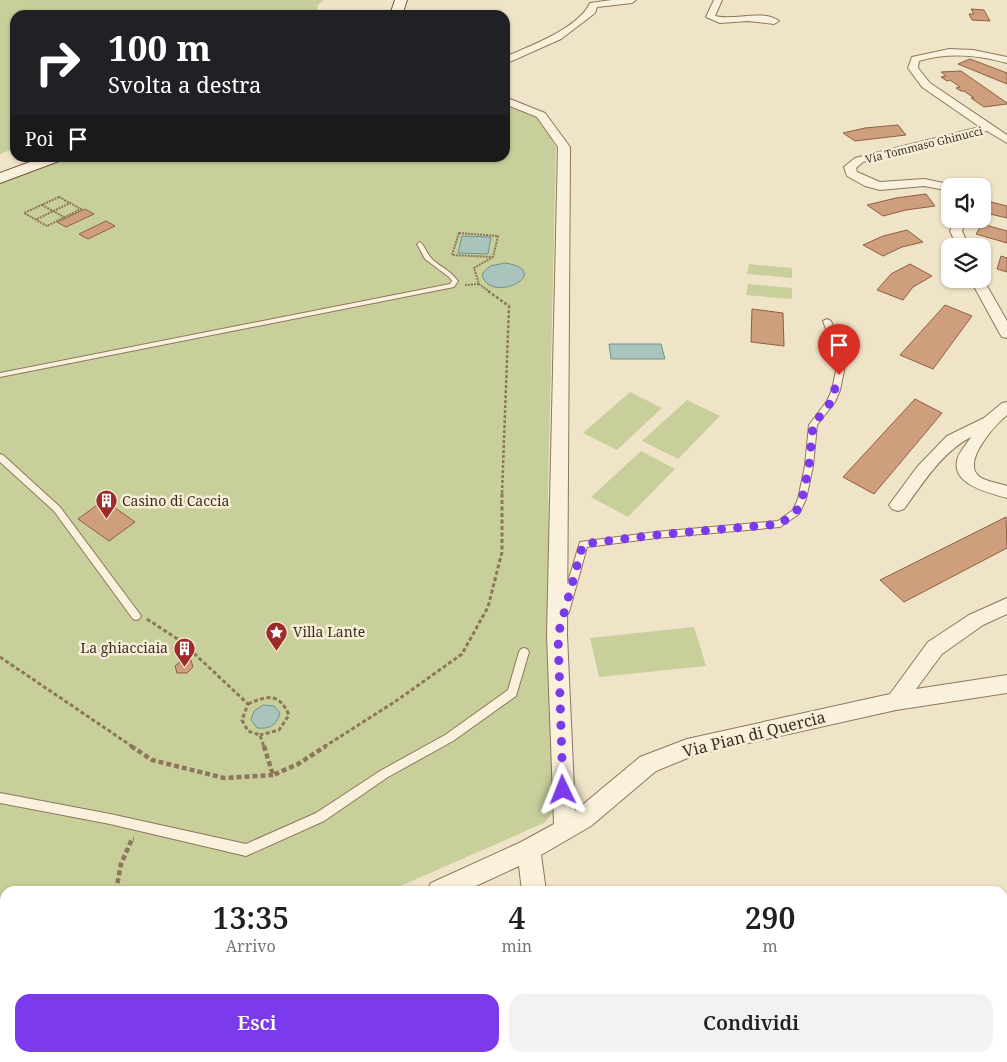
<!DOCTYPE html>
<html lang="it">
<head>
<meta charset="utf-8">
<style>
  :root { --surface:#fff; --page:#f2f2f2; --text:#202124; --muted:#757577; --accent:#7c3aed }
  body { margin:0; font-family:"Noto Serif",serif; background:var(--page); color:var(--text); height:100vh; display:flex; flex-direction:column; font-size:19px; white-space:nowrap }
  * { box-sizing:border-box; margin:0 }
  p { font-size:16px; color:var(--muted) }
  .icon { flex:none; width:28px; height:28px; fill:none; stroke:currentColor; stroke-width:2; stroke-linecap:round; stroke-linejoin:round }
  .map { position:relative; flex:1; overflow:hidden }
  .details { position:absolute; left:0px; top:886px; width:1008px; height:176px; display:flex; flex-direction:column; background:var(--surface); border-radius:15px 15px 0 0; box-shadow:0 1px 4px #0004 }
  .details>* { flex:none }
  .top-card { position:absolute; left:10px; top:10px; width:500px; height:152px; border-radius:15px; box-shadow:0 1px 4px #0004; background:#202124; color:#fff; overflow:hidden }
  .controls { position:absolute; left:941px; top:178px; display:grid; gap:10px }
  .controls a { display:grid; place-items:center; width:50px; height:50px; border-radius:10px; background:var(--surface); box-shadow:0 1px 4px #0004; font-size:25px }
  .pin { position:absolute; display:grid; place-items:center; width:42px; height:42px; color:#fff; margin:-51px -21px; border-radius:50% 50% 50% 0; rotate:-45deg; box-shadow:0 0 5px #0007 }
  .pin .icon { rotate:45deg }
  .me { position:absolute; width:55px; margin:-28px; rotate:358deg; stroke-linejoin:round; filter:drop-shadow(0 0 4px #0008) }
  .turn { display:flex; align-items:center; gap:18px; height:105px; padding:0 15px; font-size:22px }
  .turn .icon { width:65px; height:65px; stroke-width:2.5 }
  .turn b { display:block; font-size:35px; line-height:42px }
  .then { display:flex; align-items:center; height:48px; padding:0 15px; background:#0003; gap:10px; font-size:19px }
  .eta { display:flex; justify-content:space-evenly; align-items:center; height:85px; text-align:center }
  .eta b { font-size:30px; font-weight:600; line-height:35px }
  .cta { display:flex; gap:10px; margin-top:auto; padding:10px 15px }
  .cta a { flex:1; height:58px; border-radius:15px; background:var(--accent); color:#fff; font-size:20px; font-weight:600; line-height:58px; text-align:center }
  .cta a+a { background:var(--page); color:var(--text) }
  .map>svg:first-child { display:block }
</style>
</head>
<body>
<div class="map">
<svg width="1007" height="1062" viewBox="0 0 1007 1062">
  <rect width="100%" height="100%" fill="#f0e4c8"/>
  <path fill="#c9cf9b" d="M 0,0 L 324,0 L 318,5 L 316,15 L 15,15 L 15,148 L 0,154 Z
    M 505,102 L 537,116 L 556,147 L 548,495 L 558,807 L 544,823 L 389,891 L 5,891 L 5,910 L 0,909 L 0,183 L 67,158 L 505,158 Z
    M 749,264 L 792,268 L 792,278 L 747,274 Z
    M 748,284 L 792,288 L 792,299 L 746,295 Z
    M 630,392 L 662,408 L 617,450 L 583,433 Z
    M 687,400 L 720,416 L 678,459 L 642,441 Z
    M 641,451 L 675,469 L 628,517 L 591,497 Z
    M 694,627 L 706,666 L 599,677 L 590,638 Z"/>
  <path fill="#a9c4bc" stroke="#6f938a" d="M 462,236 L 491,237 L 488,254 L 458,253 Z
    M 505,263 C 557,271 489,307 482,274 L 490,266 Z
    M 609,344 L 661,344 L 665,359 L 611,359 Z
    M 263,705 L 274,706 L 280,713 C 276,726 270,729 257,728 L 251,720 L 254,711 Z"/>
  <path fill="#cf9f7d" stroke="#8d5f41" d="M 971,9 L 984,10 L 990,21 L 972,20 L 969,14 L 974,14 Z
    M 970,59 L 1007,73 L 1007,84 L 958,64 Z
    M 961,71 L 1007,103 L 1007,104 L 984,107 L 971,98 L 974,98 L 964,91 L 961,91 L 956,88 L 960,87 L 950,80 L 947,81 L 941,77 L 946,76 L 941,72 Z
    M 898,125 L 906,135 L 855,141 L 843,133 L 865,128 Z
    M 926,194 L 935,206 L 906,210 L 883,216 L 867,205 L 896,198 Z
    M 991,202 L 1007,206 L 1007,218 L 986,213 Z
    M 85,209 L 94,214 L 66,227 L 57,222 Z
    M 106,221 L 115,226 L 88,239 L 79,234 Z
    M 982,224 L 1007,231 L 1007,243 L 976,234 Z
    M 907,230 L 923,242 L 902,247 L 883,256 L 863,245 L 883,236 Z
    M 1001,256 L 1007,258 L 1007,272 L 997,269 Z
    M 910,264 L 932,276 L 913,287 L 903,300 L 877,290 L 891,274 Z
    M 945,305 L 972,316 L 933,369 L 900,355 Z
    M 752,309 L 783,313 L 784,346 L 751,342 Z
    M 915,399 L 942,413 L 874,494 L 843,477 Z
    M 104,500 L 135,522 L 109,541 L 78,519 Z
    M 1006,517 L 1007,548 L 904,602 L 880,580 Z
    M 182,660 L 191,660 L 193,667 L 187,673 L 177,673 L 175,666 Z
    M 5,998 L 5,1034 L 0,1032 L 0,1006 Z
    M 149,1058 L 206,1058 L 204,1062 L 147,1062 Z
    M 729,1058 L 767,1058 L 767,1060 L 785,1060 L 785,1062 L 730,1062 Z
    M 878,1058 L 936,1058 L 936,1062 L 878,1062 Z"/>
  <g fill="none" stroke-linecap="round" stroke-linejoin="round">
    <defs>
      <path id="lane" d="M 420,242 C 425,246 427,254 432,259 C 440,267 450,270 457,280 L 458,281 L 454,287 L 0,377 L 0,373 L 450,284 L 452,281 L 449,277 L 425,259 L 417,244 Z
        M 827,319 L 831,321 L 846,361 L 840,390 L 835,402 L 817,425 L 813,466 L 806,499 L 799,514 L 780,527 L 656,538 L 587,547 L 569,612 L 567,615 L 564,616 L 561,615 L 559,612 L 580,542 L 656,532 L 778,521 L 793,510 L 798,499 L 805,466 L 809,425 L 827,401 L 832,390 L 838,361 L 823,321 Z
        M 0,454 L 3,455 L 60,507 L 139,613 L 141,616 L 139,619 L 136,620 L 133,619 L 54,511 L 0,462 Z
        M 524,648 L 527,649 L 529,652 L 516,696 L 453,741 L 388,777 L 324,821 L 246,856 L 110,824 L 0,803 L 0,793 L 110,814 L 246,844 L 316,813 L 380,771 L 445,735 L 508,690 L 519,652 L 521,649 Z"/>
      <path id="street" d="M 612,0 L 636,0 L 632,3 L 597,7 L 595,13 L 561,39 L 505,64 L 505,57 C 530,46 579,28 590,3 Z
        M 714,0 L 722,0 L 715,16 C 733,21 763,9 779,21 L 774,24 L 748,21 L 720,23 L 706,17 Z
        M 949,49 L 973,50 L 1007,57 L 1007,63 C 977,55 949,52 919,61 L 918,68 L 930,83 L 1007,135 L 1007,143 L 987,131 L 863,162 L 856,168 L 857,172 L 880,182 L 924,179 L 954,185 L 955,186 L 950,186 L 950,191 L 924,186 L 880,190 L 865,186 L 847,176 L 844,167 L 855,158 L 980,127 L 922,87 L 908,68 L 912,57 Z
        M 505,97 L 545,113 L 570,147 L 567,635 L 575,811 L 640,757 L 687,739 L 890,694 L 928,642 L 969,615 L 1007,598 L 1007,614 L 983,625 L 942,654 L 916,689 L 1007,675 L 1007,693 L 896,710 L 695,755 L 656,771 L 591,826 L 541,855 L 546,891 L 522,891 L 519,866 L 465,891 L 427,891 L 431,883 L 521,842 L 554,824 L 547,635 L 558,147 L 537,117 L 505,104 Z
        M 955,219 L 967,219 L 962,231 L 969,246 L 957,246 L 950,231 Z
        M 982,277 L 1007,321 L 1007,338 L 1002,337 L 1000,334 L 970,279 Z
        M 1007,402 L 1007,415 C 995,425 960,463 980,477 C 987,482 999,483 1007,486 L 1007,498 C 990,493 952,485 957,461 C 958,453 967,444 971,437 C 942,452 923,483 904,509 L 898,511 L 892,509 L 889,505 L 892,501 L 917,467 L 947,436 L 984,418 L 1002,403 Z
        M 0,929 L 5,930 L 5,954 L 0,953 Z
        M 100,1058 L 127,1058 L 125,1062 L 98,1062 Z
        M 522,1058 L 548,1058 L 547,1062 L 521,1062 Z"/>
      <path id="secondary" d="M 395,0 L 407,0 L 402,15 L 390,15 Z
        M 41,158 L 62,158 L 59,161 L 0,183 L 0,173 Z"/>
    </defs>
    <use href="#lane" stroke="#8d765c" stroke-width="2"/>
    <use href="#street" stroke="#8d765c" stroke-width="2"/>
    <use href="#secondary" stroke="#6f573f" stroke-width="2"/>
    <path stroke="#8d765c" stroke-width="2" stroke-dasharray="2 1" stroke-linecap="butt" d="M 59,197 L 81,209 L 47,226 L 24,213 Z
      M 42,205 L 64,217
      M 37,219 L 70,203
      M 459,233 L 498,236 L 493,257 L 452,255 Z
      M 465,285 L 479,284
      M 490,292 L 479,284 L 474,268 L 493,257"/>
    <path stroke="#8d765c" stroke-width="2.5" stroke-dasharray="3 2" stroke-linecap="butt" d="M 488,291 L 509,306 L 502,494"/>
    <path stroke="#8d765c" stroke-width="3" stroke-dasharray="4 2.5" stroke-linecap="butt" d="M 147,619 L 182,642 L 248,704 L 242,720 L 248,731 L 260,735 L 264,747
      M 0,657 L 133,747
      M 248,704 C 268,695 279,693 289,715 L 279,730 L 260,735
      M 324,747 L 396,701 L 462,654 L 488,607 L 502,552 L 502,493"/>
    <path stroke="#8d765c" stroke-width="4.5" stroke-dasharray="5 3" stroke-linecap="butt" d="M 131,746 L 152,760 L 224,778 L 273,775
      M 264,746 L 273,775 L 298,764 L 326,746
      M 116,891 L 121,864 L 132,839 L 134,839"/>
    <use href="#lane" fill="#faf1dc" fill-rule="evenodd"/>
    <use href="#street" fill="#faf1dc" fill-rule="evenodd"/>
    <use href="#secondary" fill="#faf1dc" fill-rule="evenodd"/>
  </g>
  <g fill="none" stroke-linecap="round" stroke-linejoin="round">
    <path stroke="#7c3aed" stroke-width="9" stroke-dasharray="0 16.2" d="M 563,790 L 558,635 L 583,544 L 656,535 L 780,524 L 796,512 L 802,499 L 809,466 L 813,425 L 831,402 L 839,375"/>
  </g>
  <defs>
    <symbol id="building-pin" viewBox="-11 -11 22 30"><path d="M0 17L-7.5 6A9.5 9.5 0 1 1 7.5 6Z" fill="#9e2a2b" stroke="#f7eed8"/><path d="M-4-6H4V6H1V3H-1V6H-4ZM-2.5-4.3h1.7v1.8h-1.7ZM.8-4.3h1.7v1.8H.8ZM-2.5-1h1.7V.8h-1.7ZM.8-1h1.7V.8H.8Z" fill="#fff"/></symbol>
    <symbol id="sight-pin" viewBox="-11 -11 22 30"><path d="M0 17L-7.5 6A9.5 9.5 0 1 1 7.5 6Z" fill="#9e2a2b" stroke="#f7eed8"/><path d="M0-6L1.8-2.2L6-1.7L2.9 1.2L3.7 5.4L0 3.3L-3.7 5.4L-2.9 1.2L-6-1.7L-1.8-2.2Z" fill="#fff"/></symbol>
  </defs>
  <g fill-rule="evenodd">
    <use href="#building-pin" x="94" y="488" width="25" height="34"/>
    <use href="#sight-pin" x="264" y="620" width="25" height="34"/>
    <use href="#building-pin" x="172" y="636" width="25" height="34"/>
  </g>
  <g text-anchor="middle" stroke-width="5" stroke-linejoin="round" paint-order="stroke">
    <g font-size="11" fill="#3d2e20" stroke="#f7eed8">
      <text transform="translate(924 145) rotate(-14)" y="4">Via Tommaso Ghinucci</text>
    </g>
    <g font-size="14" fill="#3d2e20" stroke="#f7eed8" text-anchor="start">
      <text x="122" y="506">Casino di Caccia</text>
      <text x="293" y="637">Villa Lante</text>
      <text x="168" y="653" text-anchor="end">La ghiacciaia</text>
    </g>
    <g font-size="16" fill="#3d2e20" stroke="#f7eed8">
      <text transform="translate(754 734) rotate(-14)" y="6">Via Pian di Quercia</text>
    </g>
  </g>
</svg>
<div class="controls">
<a><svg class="icon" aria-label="sound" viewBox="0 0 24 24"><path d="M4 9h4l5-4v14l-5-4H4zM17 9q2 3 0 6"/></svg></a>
<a><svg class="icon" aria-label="layers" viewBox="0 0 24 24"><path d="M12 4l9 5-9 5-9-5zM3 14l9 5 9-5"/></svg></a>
</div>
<div class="pin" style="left:839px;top:375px;background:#d93025"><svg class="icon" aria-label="arrive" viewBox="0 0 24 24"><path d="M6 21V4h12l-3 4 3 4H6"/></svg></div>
<svg class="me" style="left:563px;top:790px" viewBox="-20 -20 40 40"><path d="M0-17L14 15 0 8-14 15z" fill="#7c3aed" stroke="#fff" stroke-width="4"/></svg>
<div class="top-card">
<div class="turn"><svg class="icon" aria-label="right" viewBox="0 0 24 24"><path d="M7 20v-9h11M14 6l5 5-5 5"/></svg><div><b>100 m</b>Svolta a destra</div></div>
<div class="then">Poi<svg class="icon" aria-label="arrive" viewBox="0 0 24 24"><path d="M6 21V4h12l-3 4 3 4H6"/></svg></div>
</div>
<section class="details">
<div class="eta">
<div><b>13:35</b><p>Arrivo</p></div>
<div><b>4</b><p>min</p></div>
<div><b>290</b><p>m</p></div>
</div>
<div class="cta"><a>Esci</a><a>Condividi</a></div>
</section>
</div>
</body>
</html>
